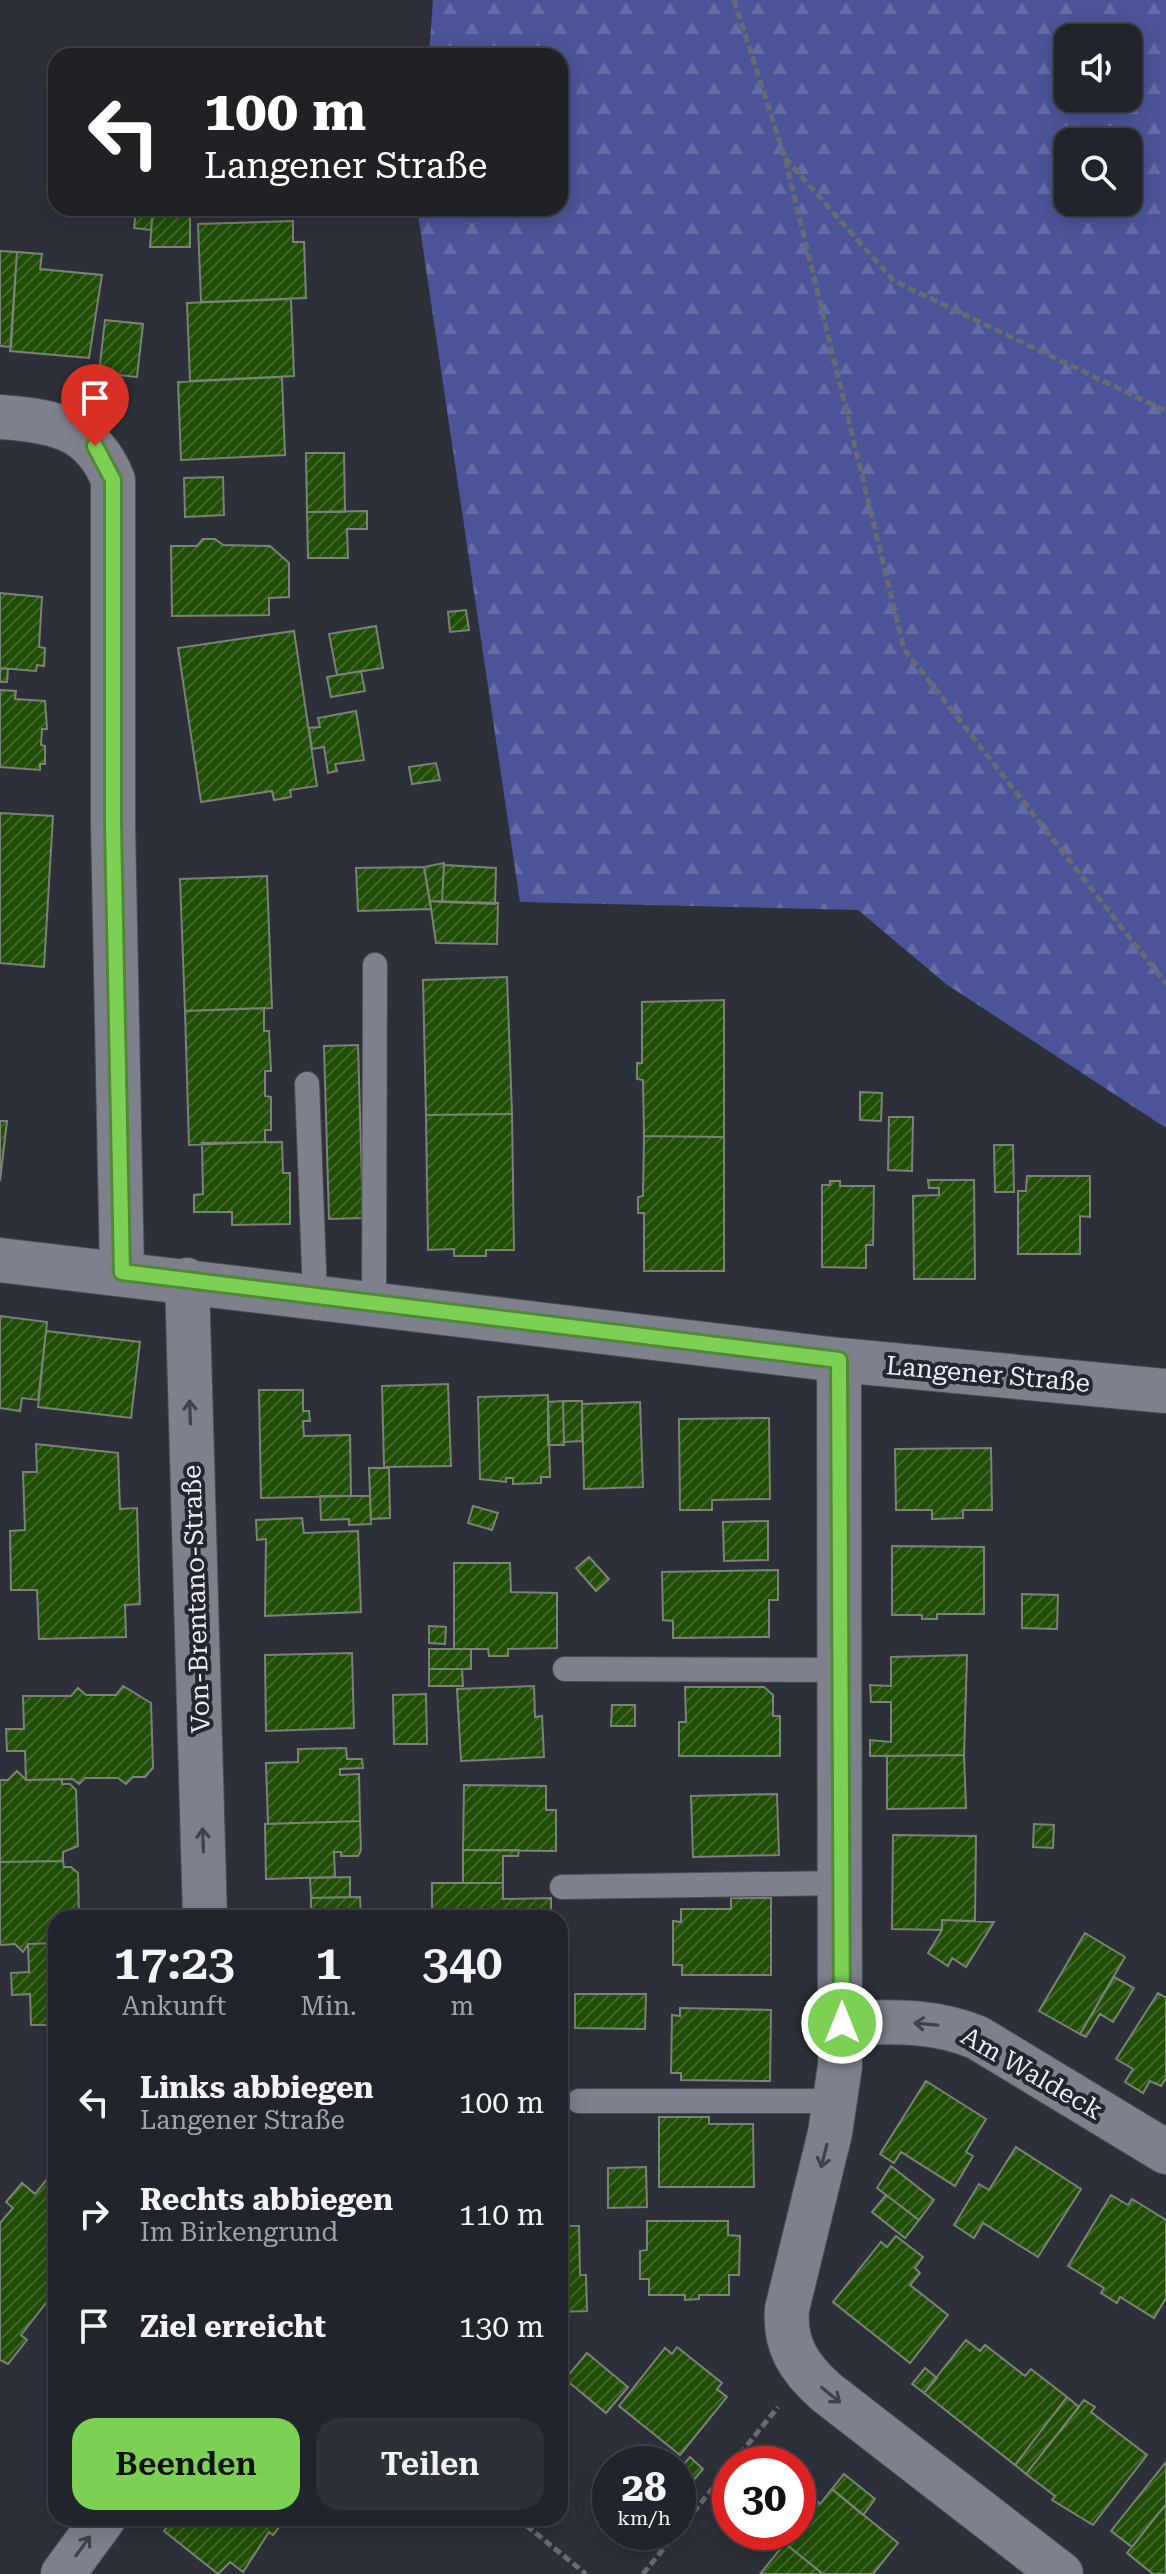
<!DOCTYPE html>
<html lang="de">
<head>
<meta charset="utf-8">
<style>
  :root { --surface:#22242b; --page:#2e3037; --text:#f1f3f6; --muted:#a2a4a9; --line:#3f4147; --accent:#7cd155 }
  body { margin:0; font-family:"Roboto Serif",serif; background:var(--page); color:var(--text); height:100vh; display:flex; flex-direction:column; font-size:30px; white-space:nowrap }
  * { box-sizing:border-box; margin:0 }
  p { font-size:26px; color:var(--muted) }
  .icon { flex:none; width:44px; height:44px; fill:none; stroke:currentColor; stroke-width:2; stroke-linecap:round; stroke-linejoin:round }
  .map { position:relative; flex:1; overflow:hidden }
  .details { position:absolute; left:48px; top:1910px; width:520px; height:616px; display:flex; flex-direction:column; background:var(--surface); border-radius:24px; box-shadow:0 4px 20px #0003,0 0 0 2px var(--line) }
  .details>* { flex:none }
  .top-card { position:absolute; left:48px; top:48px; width:520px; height:168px; border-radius:24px; box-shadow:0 4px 20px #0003,0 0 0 2px var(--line); background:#202124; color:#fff; overflow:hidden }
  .fabs { position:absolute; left:1054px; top:24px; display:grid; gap:16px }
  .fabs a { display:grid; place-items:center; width:88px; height:88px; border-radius:16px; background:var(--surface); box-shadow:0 4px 20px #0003,0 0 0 2px var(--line); font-size:40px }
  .speed { position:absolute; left:592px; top:2446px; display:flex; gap:16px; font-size:40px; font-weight:700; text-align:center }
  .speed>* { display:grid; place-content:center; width:104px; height:104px; border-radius:50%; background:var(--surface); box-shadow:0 4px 20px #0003,0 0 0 2px var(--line); line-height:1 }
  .speed small { font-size:20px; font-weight:400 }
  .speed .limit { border:12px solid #d22; background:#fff; color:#111 }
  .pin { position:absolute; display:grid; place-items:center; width:68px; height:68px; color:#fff; margin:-82px -34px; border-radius:50% 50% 50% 0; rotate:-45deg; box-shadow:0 0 8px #0007 }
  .pin .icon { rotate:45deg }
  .me { position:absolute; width:88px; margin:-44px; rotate:0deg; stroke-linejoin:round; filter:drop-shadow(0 0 6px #0008) }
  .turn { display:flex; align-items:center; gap:28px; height:168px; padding:0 24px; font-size:36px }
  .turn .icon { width:104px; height:104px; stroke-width:2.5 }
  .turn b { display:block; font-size:56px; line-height:68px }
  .eta { display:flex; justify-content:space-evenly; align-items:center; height:136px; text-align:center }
  .eta b { font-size:48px; font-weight:600; line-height:56px }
  .button { display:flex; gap:16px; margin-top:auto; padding:16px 24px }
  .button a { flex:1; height:92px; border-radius:24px; background:var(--accent); color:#111; font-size:32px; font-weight:600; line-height:92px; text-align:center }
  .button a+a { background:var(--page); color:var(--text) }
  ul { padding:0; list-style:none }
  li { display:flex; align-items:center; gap:24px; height:112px; padding:0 24px }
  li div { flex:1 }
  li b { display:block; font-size:30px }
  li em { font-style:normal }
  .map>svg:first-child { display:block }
</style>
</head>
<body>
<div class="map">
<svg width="1166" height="2574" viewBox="0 0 1166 2574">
  <defs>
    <pattern id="forest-firs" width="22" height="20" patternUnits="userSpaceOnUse" patternTransform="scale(2)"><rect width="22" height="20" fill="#4b5498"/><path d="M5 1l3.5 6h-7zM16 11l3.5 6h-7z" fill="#656da7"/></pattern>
    <pattern id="building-hatch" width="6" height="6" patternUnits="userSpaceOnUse" patternTransform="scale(2)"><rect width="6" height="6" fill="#214e06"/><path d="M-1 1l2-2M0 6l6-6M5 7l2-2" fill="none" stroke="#42682b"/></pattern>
  </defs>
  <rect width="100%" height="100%" fill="#2e3039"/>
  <path fill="url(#forest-firs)" fill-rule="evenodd" d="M 433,0 L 1166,0 L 1166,1128 L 946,984 L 858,910 L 520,902 L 417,208 L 560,208 L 560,56 L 429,56 ZM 1068,38 L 1128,38 L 1128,98 L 1068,98 ZM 1068,142 L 1128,142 L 1128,202 L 1068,202 Z"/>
  <path fill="url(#building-hatch)" stroke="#7b8278" stroke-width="2" d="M 153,208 L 190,208 L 190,247 L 150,247 Z
    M 136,210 L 153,212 L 151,230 L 134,228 Z
    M 293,221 L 293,242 L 304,242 L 306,298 L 201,302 L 198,224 Z
    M 0,251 L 17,252 L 11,347 L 0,346 Z
    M 17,252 L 42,254 L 40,269 L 102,275 L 89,358 L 10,351 Z
    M 291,299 L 294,376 L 190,381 L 187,303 Z
    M 105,320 L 143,324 L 137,377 L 99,373 Z
    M 282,377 L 285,455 L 181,460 L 178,382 Z
    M 306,453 L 344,453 L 345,512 L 307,512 Z
    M 223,477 L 224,515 L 185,517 L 184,478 Z
    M 367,511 L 367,529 L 347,529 L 348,558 L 308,558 L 307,512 Z
    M 203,539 L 215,539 L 223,545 L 270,546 L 289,563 L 289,597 L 269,598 L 269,615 L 172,616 L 171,546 L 197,546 Z
    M 0,593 L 42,597 L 39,647 L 45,648 L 44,666 L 37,665 L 36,671 L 0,668 Z
    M 466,610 L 469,630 L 450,632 L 448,612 Z
    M 376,626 L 383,668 L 337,675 L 329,634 Z
    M 294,631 L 317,786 L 290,790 L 291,797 L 274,800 L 272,791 L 201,802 L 178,648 Z
    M 0,668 L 8,669 L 7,682 L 0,682 Z
    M 361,671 L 365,691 L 331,697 L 327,677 Z
    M 0,690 L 16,691 L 15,699 L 45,701 L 47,729 L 42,729 L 41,745 L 45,746 L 45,764 L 40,764 L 40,770 L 0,767 Z
    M 356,711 L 364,760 L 335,764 L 337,771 L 328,773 L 324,747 L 312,749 L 309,728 L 320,727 L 318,718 Z
    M 436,763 L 440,780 L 412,784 L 409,767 Z
    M 0,813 L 53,816 L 44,967 L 0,963 Z
    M 444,863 L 442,902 L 430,901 L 424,867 Z
    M 444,865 L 496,868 L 495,904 L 442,902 Z
    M 424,867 L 431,909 L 358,911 L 356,868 Z
    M 267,876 L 272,1008 L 185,1011 L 180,879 Z
    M 430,901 L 498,903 L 497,944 L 436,943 Z
    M 507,977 L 512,1114 L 426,1115 L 423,980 Z
    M 724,1000 L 724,1137 L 644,1136 L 643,1080 L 637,1079 L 637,1063 L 642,1063 L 642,1002 Z
    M 264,1008 L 264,1031 L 269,1031 L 271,1071 L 265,1071 L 265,1096 L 271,1097 L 271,1130 L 265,1130 L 265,1142 L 189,1145 L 185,1011 Z
    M 358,1045 L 363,1218 L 329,1219 L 324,1046 Z
    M 860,1092 L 882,1093 L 881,1121 L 860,1120 Z
    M 512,1114 L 514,1250 L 486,1250 L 486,1256 L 454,1256 L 454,1249 L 428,1250 L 426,1115 Z
    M 889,1117 L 913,1117 L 912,1171 L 888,1170 Z
    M 0,1121 L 7,1121 L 0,1181 Z
    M 644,1136 L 724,1137 L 724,1271 L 644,1271 L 644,1213 L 638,1213 L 638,1197 L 643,1196 Z
    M 282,1142 L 283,1173 L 290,1173 L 290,1224 L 232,1225 L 232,1212 L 194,1212 L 194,1195 L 203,1194 L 202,1143 Z
    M 994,1145 L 1013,1145 L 1014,1192 L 995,1192 Z
    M 1027,1176 L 1090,1176 L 1090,1217 L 1080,1216 L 1080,1254 L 1018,1254 L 1018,1191 L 1026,1191 Z
    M 928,1180 L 974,1180 L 975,1279 L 914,1279 L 913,1196 L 939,1195 L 939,1188 L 929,1188 Z
    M 830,1181 L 840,1181 L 840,1186 L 874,1186 L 873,1245 L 866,1245 L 866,1268 L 822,1267 L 822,1185 L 830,1185 Z
    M 0,1316 L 47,1322 L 38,1400 L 22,1398 L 20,1411 L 0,1408 Z
    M 46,1331 L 140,1342 L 131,1418 L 38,1407 Z
    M 448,1384 L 451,1466 L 384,1467 L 382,1386 Z
    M 259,1390 L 303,1390 L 303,1411 L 309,1411 L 310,1421 L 303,1421 L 304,1436 L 350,1435 L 351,1496 L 261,1498 Z
    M 548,1395 L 550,1477 L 541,1477 L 541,1483 L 513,1484 L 513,1478 L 506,1478 L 506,1482 L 480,1479 L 478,1397 Z
    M 563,1401 L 564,1445 L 548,1445 L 548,1402 Z
    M 563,1401 L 582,1401 L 582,1441 L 564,1442 Z
    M 640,1402 L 643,1487 L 584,1489 L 582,1404 Z
    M 769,1418 L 770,1499 L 712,1500 L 712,1510 L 680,1510 L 679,1419 Z
    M 36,1444 L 118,1453 L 120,1509 L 137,1508 L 140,1604 L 125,1605 L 126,1637 L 39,1639 L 37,1590 L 11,1590 L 10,1531 L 25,1530 L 23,1472 L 37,1472 Z
    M 991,1448 L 992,1510 L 963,1510 L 963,1518 L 932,1519 L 932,1510 L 896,1510 L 895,1449 Z
    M 369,1468 L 389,1468 L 390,1518 L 371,1519 Z
    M 320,1496 L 370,1496 L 371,1524 L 349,1525 L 349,1519 L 321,1520 Z
    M 473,1506 L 498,1513 L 492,1530 L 468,1523 Z
    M 302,1518 L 304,1533 L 358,1531 L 361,1612 L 265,1616 L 266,1539 L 257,1540 L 256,1520 Z
    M 768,1521 L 768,1560 L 724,1561 L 723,1522 Z
    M 892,1546 L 984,1547 L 984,1614 L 937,1614 L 937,1619 L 922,1619 L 922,1615 L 892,1615 Z
    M 589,1557 L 609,1579 L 596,1591 L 576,1568 Z
    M 454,1563 L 510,1563 L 511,1592 L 557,1593 L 557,1648 L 508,1649 L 508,1656 L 489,1656 L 488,1649 L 454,1649 Z
    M 778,1570 L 778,1600 L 769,1600 L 769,1637 L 673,1638 L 673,1621 L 663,1620 L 662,1572 Z
    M 1022,1594 L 1058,1595 L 1057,1629 L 1022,1628 Z
    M 429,1626 L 446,1627 L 445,1644 L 429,1643 Z
    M 429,1649 L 471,1649 L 471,1669 L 429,1669 Z
    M 352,1653 L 354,1728 L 266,1731 L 265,1655 Z
    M 967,1655 L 964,1755 L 870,1756 L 870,1740 L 891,1742 L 891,1702 L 871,1702 L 870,1685 L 891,1686 L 891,1657 Z
    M 429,1669 L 462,1669 L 463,1686 L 429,1686 Z
    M 123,1686 L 151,1703 L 153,1768 L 145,1777 L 133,1777 L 126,1784 L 118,1778 L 85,1778 L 79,1784 L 73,1779 L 26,1780 L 25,1751 L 7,1751 L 6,1729 L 24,1729 L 23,1696 L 71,1696 L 78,1688 L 86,1695 L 116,1695 Z
    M 534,1686 L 535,1717 L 542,1716 L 544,1757 L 461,1761 L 457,1689 Z
    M 685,1687 L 764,1687 L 773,1695 L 773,1716 L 780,1716 L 780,1756 L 679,1756 L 679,1722 L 686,1722 Z
    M 426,1694 L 427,1744 L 394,1744 L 393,1695 Z
    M 612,1705 L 635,1705 L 635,1726 L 611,1726 Z
    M 346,1748 L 347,1759 L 362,1759 L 363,1768 L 340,1769 L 340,1775 L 359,1774 L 360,1821 L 268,1824 L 266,1763 L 298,1762 L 298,1749 Z
    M 964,1755 L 966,1808 L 887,1809 L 887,1756 Z
    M 17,1771 L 26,1780 L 62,1779 L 62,1784 L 70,1784 L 76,1790 L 78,1846 L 63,1852 L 63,1861 L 0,1862 L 0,1780 L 8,1780 Z
    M 464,1785 L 546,1786 L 546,1810 L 556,1810 L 556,1851 L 463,1850 Z
    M 777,1794 L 779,1855 L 693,1857 L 691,1796 Z
    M 360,1821 L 361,1850 L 358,1856 L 341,1856 L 341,1852 L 334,1852 L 335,1877 L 266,1879 L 265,1824 Z
    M 1034,1824 L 1054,1825 L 1053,1848 L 1033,1847 Z
    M 893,1835 L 976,1836 L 975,1921 L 942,1920 L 942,1930 L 892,1929 Z
    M 463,1850 L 519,1850 L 518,1856 L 503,1856 L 503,1883 L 463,1883 Z
    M 63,1861 L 64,1867 L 71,1867 L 78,1873 L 79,1918 L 56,1918 L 56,1943 L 28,1944 L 23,1952 L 15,1944 L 0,1945 L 0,1862 Z
    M 350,1877 L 350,1897 L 311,1898 L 310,1878 Z
    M 432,1883 L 503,1883 L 503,1899 L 551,1898 L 551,1918 L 432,1916 Z
    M 360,1897 L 361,1917 L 349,1917 L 350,1909 L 311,1910 L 311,1898 Z
    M 731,1898 L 771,1898 L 771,1975 L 682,1975 L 682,1965 L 673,1965 L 673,1921 L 681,1922 L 681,1909 L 731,1909 Z
    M 350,1909 L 349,1918 L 268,1918 L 267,1911 Z
    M 942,1920 L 994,1922 L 966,1967 L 952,1958 L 948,1966 L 928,1953 L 942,1930 Z
    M 1085,1933 L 1125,1957 L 1080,2034 L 1039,2011 Z
    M 56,1943 L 56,2025 L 31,2025 L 30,1994 L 12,1995 L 11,1973 L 29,1972 L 28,1944 Z
    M 1114,1977 L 1134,1988 L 1113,2022 L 1100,2014 L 1086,2037 L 1080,2034 Z
    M 1158,1993 L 1166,1998 L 1166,2078 L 1161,2086 L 1150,2081 L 1143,2093 L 1125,2082 L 1133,2069 L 1116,2059 Z
    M 575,1994 L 646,1994 L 645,2029 L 575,2028 Z
    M 680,2008 L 771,2010 L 770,2081 L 681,2080 L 681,2073 L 671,2073 L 672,2015 L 680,2016 Z
    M 926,2081 L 986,2119 L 966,2152 L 973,2156 L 955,2186 L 901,2152 L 894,2163 L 880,2154 Z
    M 659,2117 L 709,2117 L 709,2124 L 753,2124 L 754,2187 L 659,2187 Z
    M 1016,2147 L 1081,2189 L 1038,2257 L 983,2223 L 974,2238 L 954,2225 L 979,2184 L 989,2190 Z
    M 891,2166 L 934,2200 L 919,2220 L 877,2188 Z
    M 646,2167 L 647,2207 L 608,2208 L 608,2168 Z
    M 56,2168 L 56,2303 L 50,2298 L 21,2335 L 27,2340 L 8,2364 L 0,2360 L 0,2223 L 13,2208 L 6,2202 L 22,2183 L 35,2194 Z
    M 886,2195 L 919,2220 L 905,2238 L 872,2212 Z
    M 1111,2195 L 1128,2205 L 1132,2199 L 1166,2220 L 1166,2298 L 1154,2318 L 1120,2297 L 1117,2303 L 1101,2293 L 1104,2288 L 1068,2266 Z
    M 647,2221 L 728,2221 L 728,2235 L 740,2236 L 739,2275 L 729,2275 L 729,2295 L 699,2295 L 699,2299 L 685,2300 L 685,2295 L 649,2295 L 649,2279 L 640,2279 L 640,2251 L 647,2250 Z
    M 560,2226 L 579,2226 L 580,2275 L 586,2275 L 587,2311 L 560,2312 Z
    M 896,2236 L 923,2257 L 915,2268 L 920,2273 L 910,2285 L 948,2315 L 910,2363 L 833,2302 L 881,2242 L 887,2247 Z
    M 966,2340 L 980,2351 L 985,2345 L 1025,2376 L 1031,2369 L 1067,2397 L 1015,2465 L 924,2393 Z
    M 677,2347 L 722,2383 L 717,2389 L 727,2397 L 680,2455 L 619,2406 L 665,2348 L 672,2354 Z
    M 587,2353 L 628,2387 L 606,2413 L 565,2379 Z
    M 925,2368 L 937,2378 L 924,2393 L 912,2384 Z
    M 1067,2397 L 1079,2407 L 1026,2474 L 1015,2465 Z
    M 1084,2400 L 1095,2407 L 1091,2412 L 1147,2455 L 1093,2525 L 1052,2500 L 1055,2496 L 1026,2474 Z
    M 690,2457 L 703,2469 L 692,2482 L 678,2471 Z
    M 1166,2462 L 1166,2504 L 1132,2547 L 1111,2531 Z
    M 844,2474 L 875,2499 L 863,2515 L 832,2489 Z
    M 832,2489 L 898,2543 L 873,2574 L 823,2574 L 787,2545 L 810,2517 L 805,2513 L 816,2500 L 820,2504 Z
    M 1166,2504 L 1166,2574 L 1153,2574 L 1127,2553 Z
    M 174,2518 L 280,2518 L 282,2523 L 273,2535 L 269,2532 L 243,2572 L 230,2562 L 218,2574 L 164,2531 Z
    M 785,2543 L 787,2545 L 823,2574 L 760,2574 Z"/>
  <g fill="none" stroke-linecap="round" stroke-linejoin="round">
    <defs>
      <path id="service" d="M 307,1084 L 315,1295
        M 374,1303 L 375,965
        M 565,1669 L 841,1670
        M 562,1887 L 841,1883
        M 579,2101 L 836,2101"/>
      <path id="minor" d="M 0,417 C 52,421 92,426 113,480 L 113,824 L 122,1272
        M 0,1260 L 839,1360 L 1166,1391
        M 187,1280 L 205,1918
        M 839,1360 L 840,2066 L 830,2133 L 787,2309 C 784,2345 799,2368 826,2392 L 1061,2574
        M 842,2023 C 889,2022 934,2019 978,2038 L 1166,2152
        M 63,2574 L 104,2518"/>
    </defs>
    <use href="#service" stroke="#4a4b53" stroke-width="26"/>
    <use href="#minor" stroke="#4a4b53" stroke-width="46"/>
    <path stroke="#696b73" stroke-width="5" stroke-dasharray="8 4" stroke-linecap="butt" d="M 734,0 L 785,158 L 904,649 L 1166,984
      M 785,158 L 894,281 L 1166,411
      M 732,2464 L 778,2407
      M 517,2518 L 586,2574
      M 678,2531 L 730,2467
      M 643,2574 L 677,2532"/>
    <use href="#service" stroke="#7e818c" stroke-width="24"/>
    <use href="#minor" stroke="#7e818c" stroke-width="44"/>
  </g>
  <defs><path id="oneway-shaft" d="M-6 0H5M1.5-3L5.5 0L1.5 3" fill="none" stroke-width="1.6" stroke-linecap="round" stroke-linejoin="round" transform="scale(2)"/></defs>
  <g stroke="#3f414b">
    <use href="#oneway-shaft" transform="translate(190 1412) rotate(-92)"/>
    <use href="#oneway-shaft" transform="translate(203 1840) rotate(-92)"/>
    <use href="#oneway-shaft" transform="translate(926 2024) rotate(-175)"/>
    <use href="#oneway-shaft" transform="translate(824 2156) rotate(104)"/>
    <use href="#oneway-shaft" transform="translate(831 2395) rotate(39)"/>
    <use href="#oneway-shaft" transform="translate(83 2546) rotate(-54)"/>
  </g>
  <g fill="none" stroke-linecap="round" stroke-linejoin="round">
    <defs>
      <path id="route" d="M 95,446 L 113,480 L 113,824 L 122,1272 L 839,1360 L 842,2023"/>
    </defs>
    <use href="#route" stroke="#518837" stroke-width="20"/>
    <use href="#route" stroke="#7cd155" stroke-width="14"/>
  </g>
  <g text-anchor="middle" stroke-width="8" stroke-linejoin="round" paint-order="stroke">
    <g font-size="26" fill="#edeef4" stroke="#24262f">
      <text transform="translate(988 1374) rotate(5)" y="9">Langener Straße</text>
      <text transform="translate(196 1599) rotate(-92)" y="9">Von-Brentano-Straße</text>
      <text transform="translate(1032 2073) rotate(30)" y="9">Am Waldeck</text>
    </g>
  </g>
</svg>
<div class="fabs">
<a><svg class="icon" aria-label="sound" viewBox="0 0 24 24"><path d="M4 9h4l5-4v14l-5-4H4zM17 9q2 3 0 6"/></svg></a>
<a><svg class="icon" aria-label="search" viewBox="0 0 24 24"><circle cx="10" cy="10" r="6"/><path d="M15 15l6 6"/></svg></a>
</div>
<div class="speed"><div>28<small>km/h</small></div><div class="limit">30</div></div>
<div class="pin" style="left:95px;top:446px;background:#d93025"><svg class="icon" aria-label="arrive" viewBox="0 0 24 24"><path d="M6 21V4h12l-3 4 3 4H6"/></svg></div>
<svg class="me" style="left:842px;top:2023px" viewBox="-20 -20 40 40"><circle r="17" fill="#7cd155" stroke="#fff" stroke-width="3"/><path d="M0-11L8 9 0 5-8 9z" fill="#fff"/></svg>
<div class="top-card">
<div class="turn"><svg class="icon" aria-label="left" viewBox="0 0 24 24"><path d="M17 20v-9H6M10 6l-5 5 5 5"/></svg><div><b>100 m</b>Langener Straße</div></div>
</div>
<section class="details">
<div class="eta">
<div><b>17:23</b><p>Ankunft</p></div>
<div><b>1</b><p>Min.</p></div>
<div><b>340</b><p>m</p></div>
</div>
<ul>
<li><svg class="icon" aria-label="left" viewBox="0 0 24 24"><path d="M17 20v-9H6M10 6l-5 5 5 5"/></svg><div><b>Links abbiegen</b><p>Langener Straße</p></div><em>100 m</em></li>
<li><svg class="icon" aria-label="right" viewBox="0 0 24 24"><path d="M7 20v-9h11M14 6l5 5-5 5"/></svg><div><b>Rechts abbiegen</b><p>Im Birkengrund</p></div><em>110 m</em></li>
<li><svg class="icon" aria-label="arrive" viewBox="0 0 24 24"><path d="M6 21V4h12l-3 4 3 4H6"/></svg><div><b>Ziel erreicht</b></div><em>130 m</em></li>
</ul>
<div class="button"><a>Beenden</a><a>Teilen</a></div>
</section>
</div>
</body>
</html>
